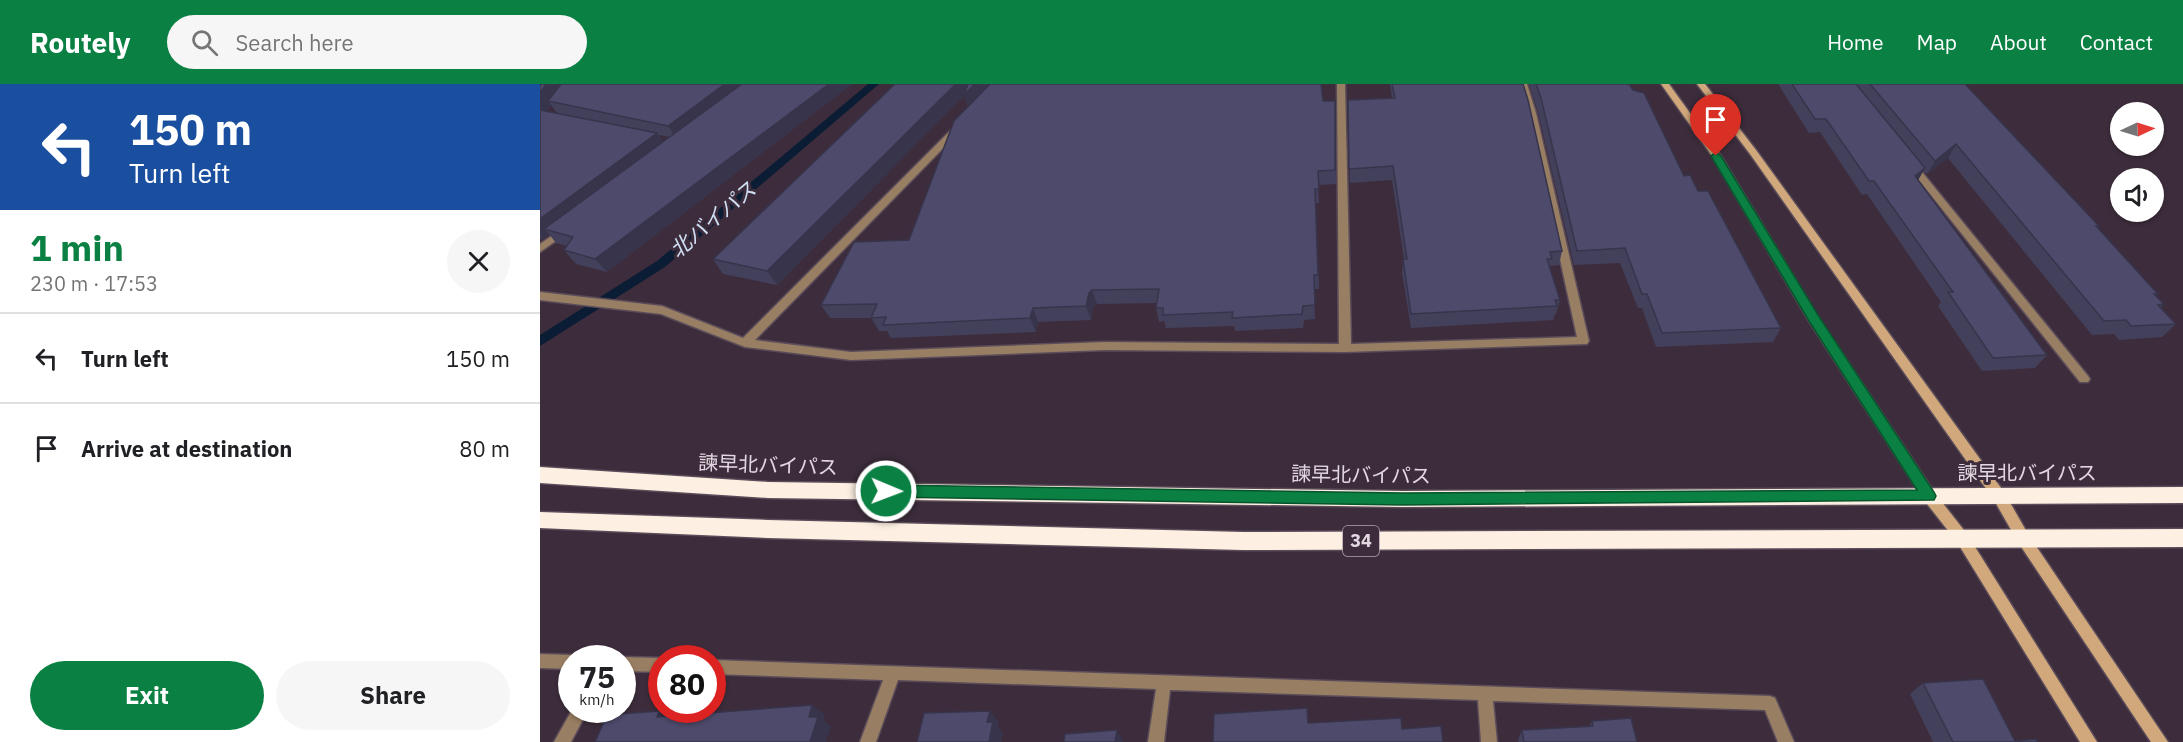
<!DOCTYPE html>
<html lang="en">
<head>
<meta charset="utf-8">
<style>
  :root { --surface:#fff; --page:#f6f6f6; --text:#202124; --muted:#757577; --line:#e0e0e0; --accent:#0b8043 }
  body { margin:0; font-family:"IBM Plex Sans","Noto Sans JP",sans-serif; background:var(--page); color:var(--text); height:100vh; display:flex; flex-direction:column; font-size:22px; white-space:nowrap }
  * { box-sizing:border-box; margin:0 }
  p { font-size:20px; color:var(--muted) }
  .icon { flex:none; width:33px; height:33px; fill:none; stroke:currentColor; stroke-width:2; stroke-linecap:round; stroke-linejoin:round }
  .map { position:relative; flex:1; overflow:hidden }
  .panel { display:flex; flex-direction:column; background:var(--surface); width:540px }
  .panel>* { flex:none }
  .hud { background:#1a4fa0; color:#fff; overflow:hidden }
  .needle { width:39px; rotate:86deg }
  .fabs { position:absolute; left:1570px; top:18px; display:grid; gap:12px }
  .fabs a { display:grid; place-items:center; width:54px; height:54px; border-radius:50%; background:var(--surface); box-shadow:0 2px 4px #0004; font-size:30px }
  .speed { position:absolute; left:18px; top:561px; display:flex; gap:12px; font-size:30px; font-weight:700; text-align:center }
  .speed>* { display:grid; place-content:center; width:78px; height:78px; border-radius:50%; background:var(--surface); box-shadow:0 2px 4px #0004; line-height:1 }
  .speed small { font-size:15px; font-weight:400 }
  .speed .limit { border:9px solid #d22; background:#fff; color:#111 }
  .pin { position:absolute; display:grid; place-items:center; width:51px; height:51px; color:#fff; margin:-62px -26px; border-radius:50% 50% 50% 0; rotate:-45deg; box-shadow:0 0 6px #0007 }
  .pin .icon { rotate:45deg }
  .me { position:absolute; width:66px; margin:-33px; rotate:91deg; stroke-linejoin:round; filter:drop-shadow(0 0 4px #0008) }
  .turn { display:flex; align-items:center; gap:21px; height:126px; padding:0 30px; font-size:27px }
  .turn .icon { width:78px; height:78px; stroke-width:2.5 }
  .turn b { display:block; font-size:42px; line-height:51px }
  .round { display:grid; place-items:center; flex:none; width:63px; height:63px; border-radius:32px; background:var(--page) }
  .headline { display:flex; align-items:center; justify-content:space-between; height:102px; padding:0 30px }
  h1 { font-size:36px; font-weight:700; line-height:45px; color:var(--accent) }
  .cta { display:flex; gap:12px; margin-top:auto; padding:12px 30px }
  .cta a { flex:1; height:69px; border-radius:36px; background:var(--accent); color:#fff; font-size:24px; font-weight:700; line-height:69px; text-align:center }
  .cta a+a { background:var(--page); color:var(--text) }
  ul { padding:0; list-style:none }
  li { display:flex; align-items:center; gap:18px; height:90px; padding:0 30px; border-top:2px solid var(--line) }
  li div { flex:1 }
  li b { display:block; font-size:22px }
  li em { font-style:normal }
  header { display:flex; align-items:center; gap:36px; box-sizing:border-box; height:84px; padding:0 30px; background:var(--accent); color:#fff }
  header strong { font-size:28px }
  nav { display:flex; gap:33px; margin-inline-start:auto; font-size:21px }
  .search { width:420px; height:54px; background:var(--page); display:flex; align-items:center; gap:15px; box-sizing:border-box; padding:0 21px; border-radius:33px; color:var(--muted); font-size:22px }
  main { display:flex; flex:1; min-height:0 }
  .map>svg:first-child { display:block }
</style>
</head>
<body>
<header>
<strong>Routely</strong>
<div class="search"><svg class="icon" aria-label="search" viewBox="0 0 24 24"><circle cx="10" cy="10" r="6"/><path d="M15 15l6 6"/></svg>Search here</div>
<nav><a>Home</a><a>Map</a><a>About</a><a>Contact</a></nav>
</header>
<main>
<section class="panel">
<div class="hud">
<div class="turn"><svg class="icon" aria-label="left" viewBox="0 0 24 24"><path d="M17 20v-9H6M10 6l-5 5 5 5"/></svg><div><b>150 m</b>Turn left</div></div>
</div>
<div class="headline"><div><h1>1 min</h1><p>230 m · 17:53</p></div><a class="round"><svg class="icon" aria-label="close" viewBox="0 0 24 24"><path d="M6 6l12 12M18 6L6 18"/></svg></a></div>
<ul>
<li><svg class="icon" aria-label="left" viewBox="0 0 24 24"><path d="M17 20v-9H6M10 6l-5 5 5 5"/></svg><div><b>Turn left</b></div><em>150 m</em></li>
<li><svg class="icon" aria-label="arrive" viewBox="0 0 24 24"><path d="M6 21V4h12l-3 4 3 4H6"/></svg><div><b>Arrive at destination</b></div><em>80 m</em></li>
</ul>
<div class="cta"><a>Exit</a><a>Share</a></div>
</section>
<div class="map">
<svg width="1643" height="658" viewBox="0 0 1643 658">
  <rect width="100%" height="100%" fill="#3d2d3c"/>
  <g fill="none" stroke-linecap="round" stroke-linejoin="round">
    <path fill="#0b1c35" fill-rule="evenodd" d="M 328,0 L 339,0 L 125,183 L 0,262 L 0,251 L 117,177 Z"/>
    <defs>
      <path id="street" d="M 797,0 L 805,0 L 811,260 L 1037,253 L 988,29 L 979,0 L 987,0 L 996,29 L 1049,257 L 1047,260 L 805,268 L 565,266 L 311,276 L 205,263 L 121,230 L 0,216 L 0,208 L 122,222 L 203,254 L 414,43 L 417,42 L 421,45 L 420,47 L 215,256 L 311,268 L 565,258 L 799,260 Z
        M 1370,76 L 1373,77 L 1548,292 L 1550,295 L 1548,298 L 1540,298 L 1367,81 L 1367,77 Z
        M 26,142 L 31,145 L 30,147 L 0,168 L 0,160 Z
        M 0,570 L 32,571 L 38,574 L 32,574 L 32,585 L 0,584 Z
        M 82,573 L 122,574 L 122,588 L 82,587 L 82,574 L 78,574 Z
        M 172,576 L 1230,612 L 1235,614 L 1254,658 L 1238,658 L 1225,626 L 953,617 L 957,658 L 941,658 L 938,616 L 630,606 L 624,658 L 608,658 L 616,605 L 358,596 L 336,658 L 320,658 L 343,596 L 172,590 Z
        M 32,626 L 48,626 L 31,658 L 14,658 Z"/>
      <path id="secondary" d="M 1121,0 L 1129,0 L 1181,72 L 1277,231 L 1394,408 L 1427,450 L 1557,658 L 1540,658 L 1417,458 L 1384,416 L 1269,237 L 1172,72 Z
        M 1157,0 L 1165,0 L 1216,66 L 1464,408 L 1488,450 L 1628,658 L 1611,658 L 1478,458 L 1454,416 L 1210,70 Z"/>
      <path id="highway" d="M 0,383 L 228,398 L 863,407 L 1643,403 L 1643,419 L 863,423 L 228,414 L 0,399 Z
        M 0,428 L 228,436 L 703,448 L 1643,445 L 1643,463 L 703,466 L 228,454 L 0,444 Z"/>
    </defs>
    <use href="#street" stroke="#5b4c5a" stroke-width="3"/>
    <use href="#secondary" stroke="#5b4c5a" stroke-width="3"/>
    <use href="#highway" stroke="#5b4c5a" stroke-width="3"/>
    <use href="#street" fill="#987e62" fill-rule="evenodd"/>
    <use href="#secondary" fill="#d1a87b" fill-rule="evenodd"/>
    <use href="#highway" fill="#fdf0e3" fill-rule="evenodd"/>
  </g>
  <path fill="#43405c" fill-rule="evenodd" d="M 0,0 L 312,0 L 67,188 L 36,180 L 24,166 L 27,162 L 16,159 L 9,150 L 3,155 L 0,154 ZM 11,21 L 17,29 L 7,27 ZM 119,51 L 130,53 L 123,58 Z
    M 850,0 L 983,0 L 1022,167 L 1019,181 L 1010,182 L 1010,184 L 1020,216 L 1016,230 L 1015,230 L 1013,236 L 871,244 L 862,189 L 863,175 L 864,175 L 852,96 L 810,99 L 808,16 L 852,14 Z
    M 989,0 L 1089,0 L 1144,92 L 1158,107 L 1241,244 L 1233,258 L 1116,263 L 1102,224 L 1098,224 L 1080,179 L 1034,181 L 998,28 Z
    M 1238,0 L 1425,0 L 1559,142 L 1558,144 L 1618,210 L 1616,212 L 1624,220 L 1621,223 L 1636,240 L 1622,253 L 1579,256 L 1574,250 L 1552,251 L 1408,74 L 1387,90 L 1383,87 L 1378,96 L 1507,271 L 1495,284 L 1442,287 L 1398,222 L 1401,218 L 1327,110 L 1322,111 L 1280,48 L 1269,49 Z
    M 428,2 L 783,17 L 795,17 L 796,100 L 778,101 L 779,119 L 776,119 L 779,205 L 774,205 L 775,235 L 764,236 L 763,244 L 695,247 L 694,242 L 626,244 L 624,237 L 619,238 L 616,224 L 617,219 L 557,220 L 553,222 L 551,236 L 498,238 L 496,248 L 351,254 L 347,247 L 339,247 L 331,234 L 290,234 L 281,221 L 369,156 L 428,23 L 424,12 L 237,201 L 183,190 L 173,175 Z
    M 1383,599 L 1475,657 L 1497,658 L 1393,658 L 1370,610 Z
    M 1052,637 L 1097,658 L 979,658 L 978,656 L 982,646 L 1049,642 Z"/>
  <path fill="#37344b" d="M 6,0 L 29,0 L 8,17 L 11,21 L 3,33 L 0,31 L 0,9 Z
    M 185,0 L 210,0 L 137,55 L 128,42 Z
    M 289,0 L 312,0 L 67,188 L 55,175 Z
    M 416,0 L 427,0 L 429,6 L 435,0 L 454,0 L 429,25 L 424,12 L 237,201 L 227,187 Z
    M 117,49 L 127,62 L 4,145 L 9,150 L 3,155 L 0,151 L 0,135 Z
    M 1416,60 L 1408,74 L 1387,90 L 1395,77 Z
    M 1385,84 L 1377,98 L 1375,92 Z
    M 552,206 L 557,220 L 553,222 L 551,236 L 546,222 L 549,209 Z
    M 493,224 L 498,238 L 496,248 L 490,234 Z
    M 272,621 L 285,631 L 284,637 L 291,642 L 286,658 L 270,658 L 269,633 Z
    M 119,627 L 136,637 L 117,633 Z
    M 450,627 L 459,638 L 458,643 L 463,648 L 461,658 L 449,658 L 447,638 Z
    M 577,646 L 583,656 L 583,658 L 575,658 Z"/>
  <path fill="#4e4a6b" stroke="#37344b" stroke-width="1.5" d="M 0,0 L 6,0 L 0,9 Z
    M 21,0 L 185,0 L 128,42 L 8,17 Z
    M 202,0 L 289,0 L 55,175 L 24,166 L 33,153 L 4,145 Z
    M 355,0 L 416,0 L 227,187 L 173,175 Z
    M 428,0 L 435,0 L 424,11 Z
    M 450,0 L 781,0 L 783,17 L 795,17 L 795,86 L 778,87 L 779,105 L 775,105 L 778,191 L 774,191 L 775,221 L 763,222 L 762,230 L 692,234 L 693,228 L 623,231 L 623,224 L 616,224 L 619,205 L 552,206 L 549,209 L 546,222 L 493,224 L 490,234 L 343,241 L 346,233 L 331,234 L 337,220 L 281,221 L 314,158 L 369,156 L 414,37 Z
    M 852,0 L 983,0 L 988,16 L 1022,167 L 1010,168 L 1012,175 L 1007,175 L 1020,216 L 1015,216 L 1017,222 L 871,230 L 863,175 L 867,175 L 853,82 L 809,85 L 808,16 L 855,14 Z
    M 996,0 L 1089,0 L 1093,6 L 1104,9 L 1144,92 L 1150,91 L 1158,107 L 1168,107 L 1241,244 L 1122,249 L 1107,210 L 1102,210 L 1085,164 L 1037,167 L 1001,14 Z
    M 1252,0 L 1316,0 L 1385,84 L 1375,92 L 1507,271 L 1453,274 L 1408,208 L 1413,208 L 1334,97 L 1329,97 L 1286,35 L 1275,35 Z
    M 1330,0 L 1425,0 L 1559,142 L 1556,142 L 1618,210 L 1614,210 L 1624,220 L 1618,221 L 1636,240 L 1591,242 L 1586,236 L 1564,237 L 1416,60 L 1395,77 Z
    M 0,26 L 117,49 L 0,135 Z
    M 1443,595 L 1475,657 L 1496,655 L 1497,658 L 1413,658 L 1383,599 Z
    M 272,621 L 269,633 L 278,633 L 270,658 L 55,658 L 67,631 L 119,627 L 117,633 Z
    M 767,624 L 768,639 L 861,634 L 862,645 L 901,642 L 903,658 L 673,658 L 674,630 Z
    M 450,627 L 447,638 L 453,638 L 449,658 L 377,658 L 384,629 Z
    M 1091,634 L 1097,658 L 984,658 L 982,646 L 1053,642 L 1052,637 Z
    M 577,646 L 575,658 L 524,658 L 525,650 Z"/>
  <path fill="#0b8043" stroke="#07532c" stroke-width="1.5" d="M 1176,68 L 1181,72 L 1278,231 L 1394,408 L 1396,412 L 1394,416 L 863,421 L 346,413 L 341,412 L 338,407 L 341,403 L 346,401 L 863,409 L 1377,406 L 1269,237 L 1171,72 Z"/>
  <g text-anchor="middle" stroke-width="6" stroke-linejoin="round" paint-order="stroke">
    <rect fill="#3d2d3c" stroke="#b1a5b0" stroke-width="1.5" x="803" y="442" width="36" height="30" rx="4.5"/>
    <g font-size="18" font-weight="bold" fill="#e3d8e2">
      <text x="821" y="463">34</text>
    </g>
    <g font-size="20" fill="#e3d8e2" stroke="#3d2d3c">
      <text transform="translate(228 381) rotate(2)" y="7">諫早北バイパス</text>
      <text x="1487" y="396">諫早北バイパス</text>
      <text transform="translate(821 391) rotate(1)" y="7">諫早北バイパス</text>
    </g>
    <g font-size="21" font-style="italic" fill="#d1e0f5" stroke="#3d2d3c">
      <text transform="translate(173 136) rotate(-40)" y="7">北バイパス</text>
    </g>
  </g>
</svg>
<div class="fabs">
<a><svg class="needle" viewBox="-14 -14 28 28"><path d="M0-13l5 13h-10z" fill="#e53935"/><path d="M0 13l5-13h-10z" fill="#757577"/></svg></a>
<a><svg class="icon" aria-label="sound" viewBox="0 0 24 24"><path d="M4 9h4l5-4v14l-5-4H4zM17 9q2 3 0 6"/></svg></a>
</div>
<div class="speed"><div>75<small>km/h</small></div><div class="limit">80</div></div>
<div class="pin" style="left:1176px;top:72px;background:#d93025"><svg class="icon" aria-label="arrive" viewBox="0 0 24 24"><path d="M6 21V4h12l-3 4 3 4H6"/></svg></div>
<svg class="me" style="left:346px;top:407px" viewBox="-20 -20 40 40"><circle r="17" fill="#0b8043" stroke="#fff" stroke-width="3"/><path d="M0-11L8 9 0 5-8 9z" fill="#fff"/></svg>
</div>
</main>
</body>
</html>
